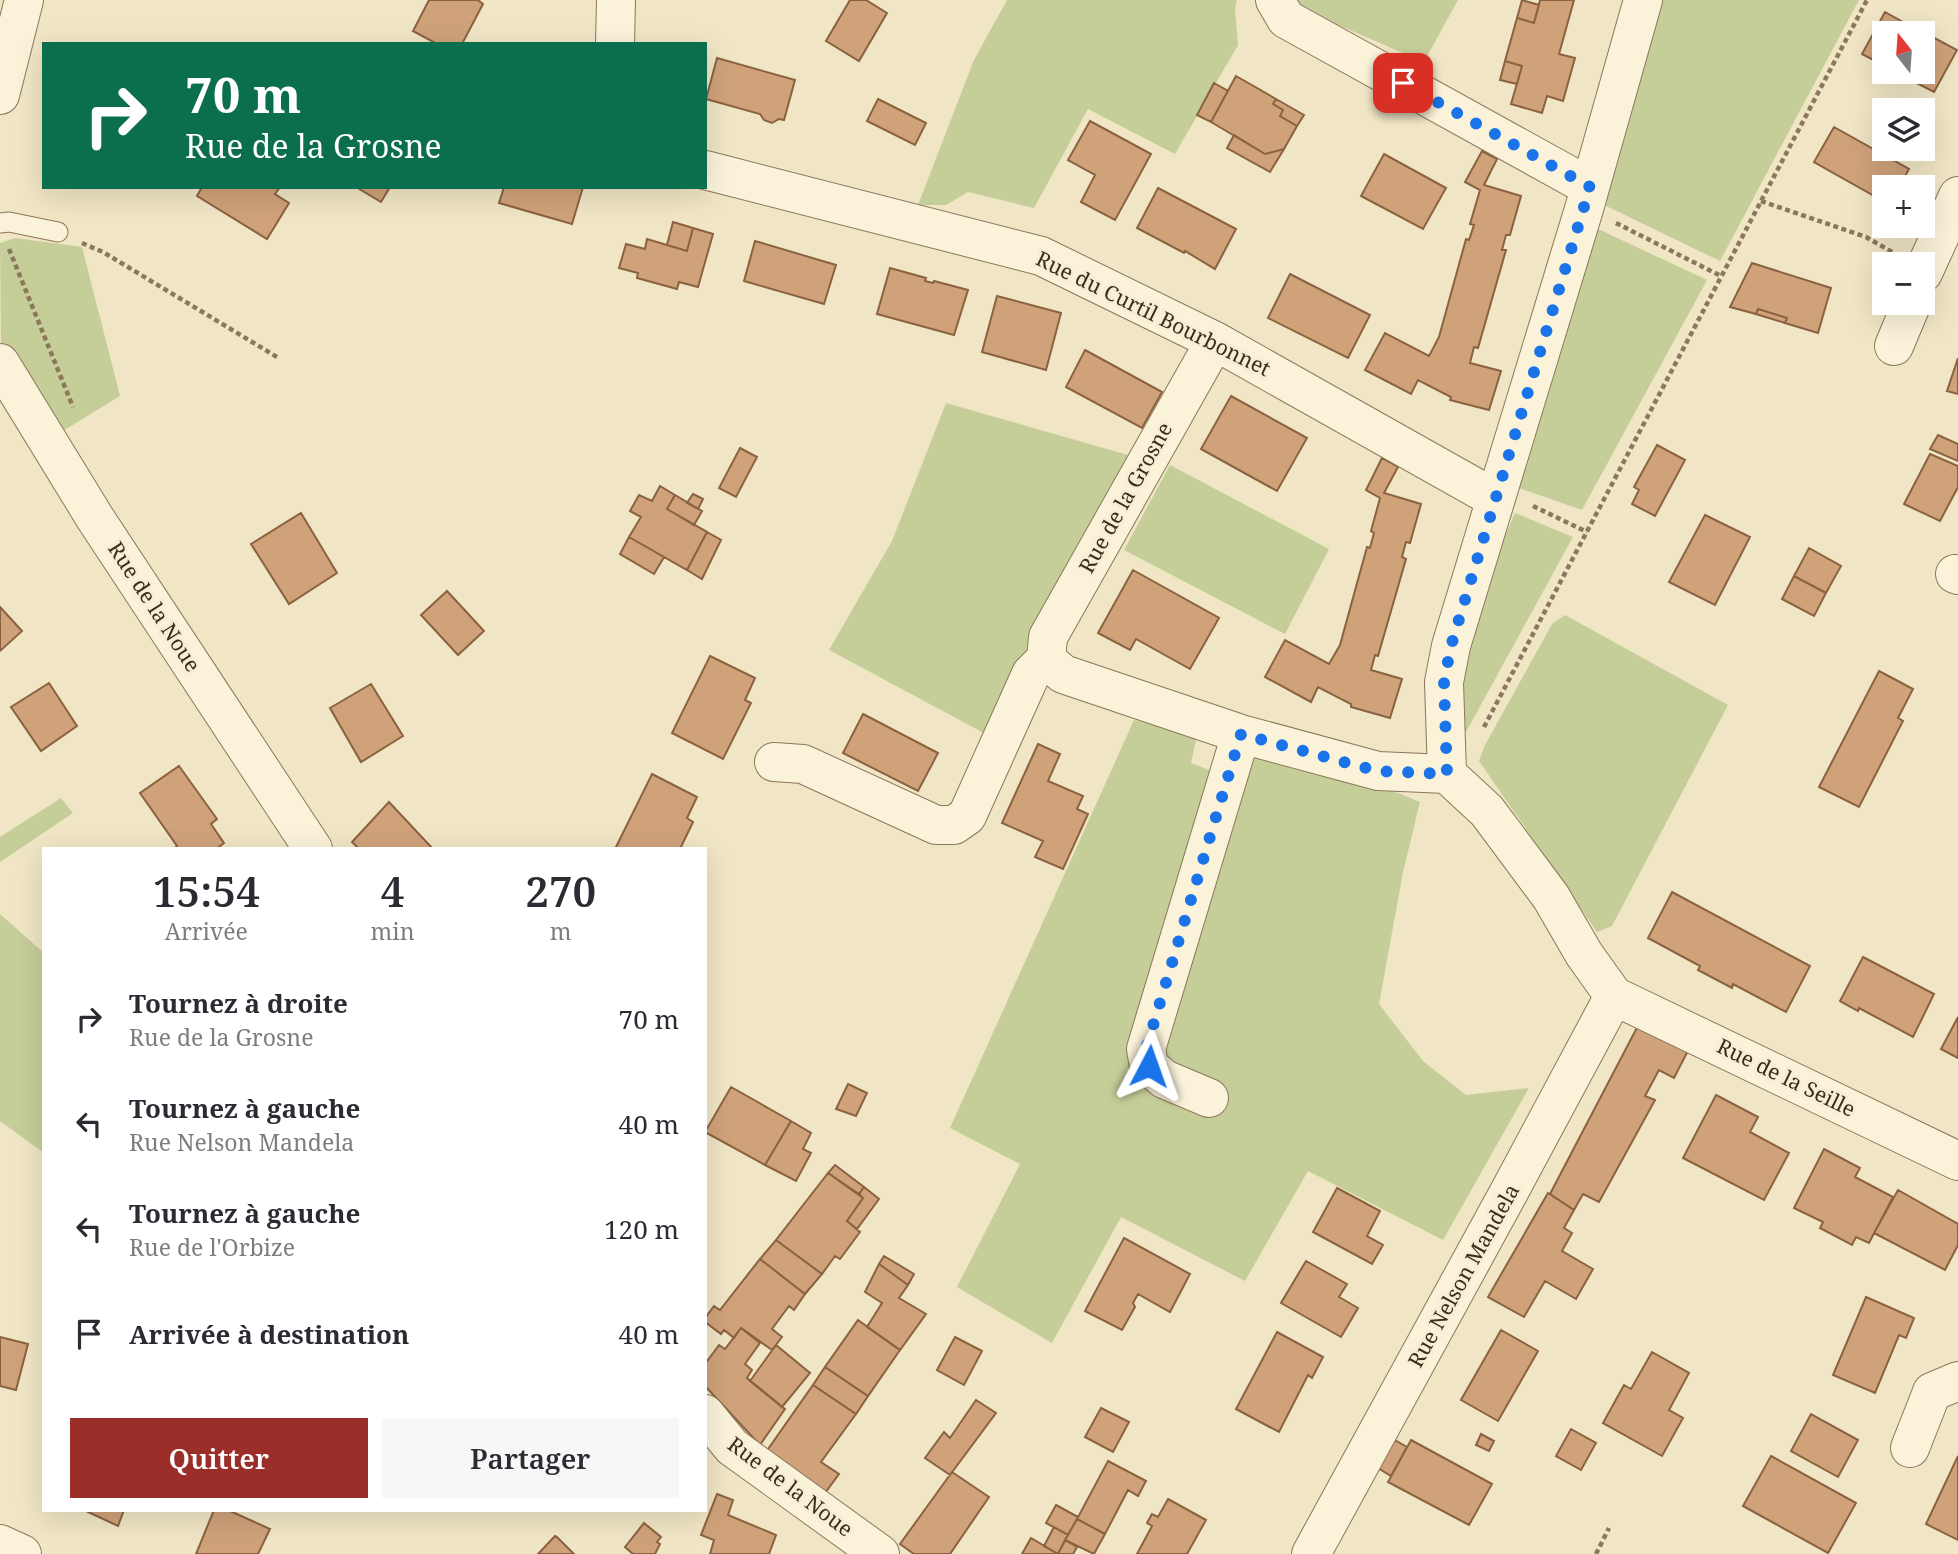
<!DOCTYPE html>
<html lang="fr">
<head>
<meta charset="utf-8">
<style>
  :root { --surface:#fff; --page:#f7f7f7; --text:#2b2b33; --muted:#7c7c81; --accent:#9c2e29 }
  body { margin:0; font-family:"Noto Serif",serif; background:var(--page); color:var(--text); height:100vh; display:flex; flex-direction:column; font-size:26px; white-space:nowrap }
  * { box-sizing:border-box; margin:0 }
  p { font-size:23px; color:var(--muted) }
  .icon { flex:none; width:38px; height:38px; fill:none; stroke:currentColor; stroke-width:2; stroke-linecap:round; stroke-linejoin:round }
  .map { position:relative; flex:1; overflow:hidden }
  .drawer { position:absolute; left:42px; top:847px; width:665px; height:665px; display:flex; flex-direction:column; background:var(--surface); border-radius:0px; box-shadow:0 7px 28px #0002 }
  .drawer>* { flex:none }
  .hud { position:absolute; left:42px; top:42px; width:665px; height:147px; border-radius:0px; box-shadow:0 7px 28px #0002; background:#0b6e4f; color:#fff; overflow:hidden }
  .needle { width:46px; rotate:343deg }
  .fabs { position:absolute; left:1872px; top:21px; display:grid; gap:14px }
  .fabs a { display:grid; place-items:center; width:63px; height:63px; border-radius:0px; background:var(--surface); box-shadow:0 7px 28px #0002; font-size:35px }
  .pin { position:absolute; display:grid; place-items:center; width:60px; height:60px; color:#fff; margin:-30px; border-radius:14px; box-shadow:0 4px 10px #0006 }
  .me { position:absolute; width:77px; margin:-38px; rotate:4deg; stroke-linejoin:round; filter:drop-shadow(0 0 5px #0008) }
  .turn { display:flex; align-items:center; gap:24px; height:147px; padding:0 28px; font-size:32px }
  .turn .icon { width:91px; height:91px; stroke-width:2.5 }
  .turn b { display:block; font-size:49px; line-height:60px }
  .eta { display:flex; justify-content:space-evenly; align-items:center; height:119px; text-align:center }
  .eta b { font-size:42px; font-weight:600; line-height:49px }
  .cta { display:flex; gap:14px; margin-top:auto; padding:14px 28px }
  .cta a { flex:1; height:80px; border-radius:0px; background:var(--accent); color:#fff; font-size:28px; font-weight:600; line-height:80px; text-align:center }
  .cta a+a { background:var(--page); color:var(--text) }
  ul { padding:0; list-style:none }
  li { display:flex; align-items:center; gap:21px; height:105px; padding:0 28px }
  li div { flex:1 }
  li b { display:block; font-size:26px }
  li em { font-style:normal }
  .map>svg:first-child { display:block }
</style>
</head>
<body>
<div class="map">
<svg width="1958" height="1554" viewBox="0 0 1958 1554">
  <rect width="100%" height="100%" fill="#f0e5c5"/>
  <path fill="#c5ce99" d="M 1007,0 L 1237,0 L 1235,9 L 1238,45 L 1175,154 L 1088,109 L 1034,208 L 968,192 L 946,205 L 918,205 L 974,60 Z
    M 1295,0 L 1458,0 L 1424,62 L 1308,12 Z
    M 1659,0 L 1859,0 L 1720,261 L 1600,203 Z
    M 1598,229 L 1707,280 L 1582,510 L 1516,487 Z
    M 15,238 L 82,247 L 120,396 L 58,434 L 34,401 L 1,342 L 0,243 Z
    M 946,403 L 1135,457 L 984,733 L 829,650 L 892,541 Z
    M 1170,465 L 1329,549 L 1285,634 L 1124,550 Z
    M 1515,513 L 1573,537 L 1466,732 L 1461,715 L 1462,661 L 1470,616 Z
    M 1565,615 L 1728,705 L 1612,926 L 1597,932 L 1479,761 L 1484,747 L 1552,624 Z
    M 1134,720 L 1197,736 L 1191,763 L 1212,771 L 1137,1046 L 1179,1075 L 1160,1046 L 1257,751 L 1398,793 L 1420,802 L 1403,872 L 1379,1004 L 1423,1061 L 1466,1095 L 1529,1088 L 1443,1240 L 1308,1171 L 1245,1281 L 1121,1217 L 1052,1343 L 957,1287 L 1020,1164 L 950,1128 Z
    M 61,798 L 73,813 L 0,862 L 0,837 Z
    M 0,914 L 44,953 L 44,1153 L 0,1121 Z"/>
  <path fill="#cfa27a" stroke="#8b6240" stroke-width="2" d="M 429,0 L 478,0 L 483,4 L 462,44 L 437,44 L 413,31 Z
    M 850,0 L 866,0 L 887,13 L 859,61 L 826,41 Z
    M 1522,0 L 1539,5 L 1534,23 L 1517,18 Z
    M 1540,0 L 1574,0 L 1559,54 L 1575,58 L 1563,101 L 1547,96 L 1542,113 L 1511,104 L 1522,66 L 1505,61 L 1517,18 L 1534,23 Z
    M 1885,12 L 1919,31 L 1918,33 L 1885,33 L 1885,66 L 1862,54 Z
    M 1927,34 L 1957,50 L 1934,92 L 1895,72 L 1923,72 L 1923,37 L 1925,38 Z
    M 717,58 L 795,80 L 784,120 L 779,119 L 772,123 L 764,120 L 760,114 L 706,99 Z
    M 1505,61 L 1522,66 L 1517,84 L 1500,80 Z
    M 1236,76 L 1276,99 L 1273,104 L 1283,110 L 1280,116 L 1297,126 L 1284,149 L 1265,154 L 1211,122 Z
    M 1214,83 L 1228,91 L 1211,122 L 1197,115 Z
    M 878,99 L 926,123 L 915,145 L 867,121 Z
    M 1276,99 L 1304,115 L 1297,126 L 1280,116 L 1283,110 L 1273,104 Z
    M 1090,121 L 1151,154 L 1115,220 L 1081,202 L 1095,175 L 1068,160 Z
    M 1834,127 L 1909,169 L 1899,187 L 1885,187 L 1885,202 L 1814,162 Z
    M 1234,135 L 1265,154 L 1284,149 L 1270,172 L 1227,148 Z
    M 1482,151 L 1497,159 L 1484,185 L 1521,196 L 1510,235 L 1506,235 L 1502,250 L 1506,250 L 1478,348 L 1474,347 L 1470,363 L 1501,371 L 1489,410 L 1450,400 L 1451,397 L 1418,380 L 1411,394 L 1365,370 L 1385,333 L 1429,356 L 1439,337 L 1466,239 L 1469,240 L 1474,225 L 1470,224 L 1480,190 L 1465,182 Z
    M 1384,154 L 1446,188 L 1423,229 L 1361,196 Z
    M 202,187 L 280,187 L 275,194 L 289,203 L 267,239 L 197,196 Z
    M 356,187 L 390,187 L 381,202 Z
    M 504,187 L 583,187 L 572,224 L 499,203 Z
    M 1158,188 L 1236,229 L 1215,269 L 1185,251 L 1184,253 L 1137,228 Z
    M 673,222 L 693,228 L 687,251 L 667,245 Z
    M 693,228 L 713,234 L 698,287 L 679,282 L 677,289 L 637,278 L 638,273 L 619,268 L 626,244 L 645,249 L 647,239 L 687,251 Z
    M 755,241 L 836,265 L 824,304 L 744,281 Z
    M 1752,263 L 1831,288 L 1818,333 L 1785,323 L 1787,318 L 1758,309 L 1756,314 L 1730,307 Z
    M 890,268 L 926,278 L 925,281 L 933,283 L 934,281 L 968,290 L 954,335 L 877,314 Z
    M 1290,274 L 1370,315 L 1348,358 L 1268,318 Z
    M 997,296 L 1061,313 L 1046,370 L 982,352 Z
    M 1758,309 L 1787,318 L 1785,323 L 1756,314 Z
    M 1085,350 L 1162,392 L 1142,428 L 1066,387 Z
    M 1958,358 L 1958,394 L 1947,391 Z
    M 1231,396 L 1307,438 L 1277,491 L 1201,449 Z
    M 1938,435 L 1958,444 L 1958,461 L 1930,449 Z
    M 1657,445 L 1685,460 L 1655,516 L 1632,504 L 1639,490 L 1634,487 Z
    M 740,448 L 757,457 L 736,497 L 719,488 Z
    M 1930,454 L 1958,466 L 1958,487 L 1940,521 L 1904,504 Z
    M 1382,458 L 1398,467 L 1384,493 L 1421,504 L 1410,543 L 1406,542 L 1402,557 L 1406,559 L 1378,656 L 1375,655 L 1371,670 L 1402,679 L 1390,718 L 1351,707 L 1351,704 L 1318,687 L 1311,702 L 1265,677 L 1285,640 L 1329,664 L 1340,645 L 1367,547 L 1370,548 L 1374,533 L 1371,531 L 1380,498 L 1366,490 Z
    M 660,486 L 675,495 L 667,509 L 707,532 L 687,570 L 629,537 L 641,517 L 630,511 L 639,495 L 652,501 Z
    M 693,494 L 703,499 L 698,509 L 687,503 Z
    M 675,495 L 702,511 L 694,525 L 667,509 Z
    M 301,513 L 337,573 L 289,604 L 251,544 Z
    M 1705,515 L 1750,537 L 1715,605 L 1669,582 Z
    M 707,532 L 721,540 L 702,579 L 687,570 Z
    M 629,537 L 664,557 L 654,574 L 620,554 Z
    M 1809,548 L 1841,566 L 1826,593 L 1794,576 Z
    M 1133,570 L 1219,618 L 1190,669 L 1136,639 L 1130,650 L 1098,633 Z
    M 1794,576 L 1826,593 L 1814,616 L 1782,599 Z
    M 447,591 L 484,631 L 458,655 L 421,615 Z
    M 0,607 L 22,631 L 0,651 Z
    M 710,656 L 755,678 L 745,700 L 751,703 L 723,759 L 672,733 Z
    M 1879,671 L 1913,689 L 1898,718 L 1903,721 L 1859,807 L 1819,787 Z
    M 49,683 L 77,726 L 41,751 L 11,707 Z
    M 371,684 L 403,736 L 361,762 L 330,708 Z
    M 863,714 L 938,753 L 918,791 L 843,753 Z
    M 1038,744 L 1060,754 L 1048,781 L 1083,796 L 1077,809 L 1088,814 L 1063,869 L 1035,857 L 1043,841 L 1002,823 Z
    M 179,766 L 217,819 L 211,824 L 224,843 L 216,849 L 174,849 L 177,846 L 140,793 Z
    M 652,774 L 697,797 L 687,818 L 693,822 L 680,849 L 615,849 Z
    M 389,802 L 433,849 L 359,849 L 352,842 Z
    M 1672,892 L 1810,966 L 1786,1012 L 1733,984 L 1732,988 L 1698,970 L 1700,966 L 1648,938 Z
    M 1863,957 L 1934,994 L 1913,1037 L 1859,1008 L 1858,1011 L 1840,1001 Z
    M 1958,1017 L 1958,1058 L 1941,1049 Z
    M 1642,1018 L 1692,1043 L 1674,1078 L 1659,1070 L 1645,1096 L 1655,1100 L 1599,1202 L 1583,1194 L 1574,1210 L 1550,1194 Z
    M 848,1084 L 867,1093 L 856,1116 L 836,1109 Z
    M 731,1087 L 791,1121 L 765,1165 L 705,1132 Z
    M 1716,1095 L 1758,1117 L 1750,1132 L 1789,1153 L 1764,1200 L 1683,1158 Z
    M 791,1121 L 811,1133 L 803,1149 L 811,1153 L 796,1181 L 765,1165 Z
    M 1824,1149 L 1860,1168 L 1855,1177 L 1893,1197 L 1869,1243 L 1856,1237 L 1852,1245 L 1820,1228 L 1823,1222 L 1794,1208 Z
    M 835,1165 L 864,1187 L 859,1194 L 828,1173 Z
    M 828,1173 L 863,1198 L 847,1221 L 860,1232 L 840,1259 L 835,1256 L 822,1274 L 776,1240 Z
    M 864,1187 L 879,1199 L 857,1229 L 847,1221 L 863,1198 L 859,1194 Z
    M 1337,1188 L 1380,1211 L 1367,1236 L 1383,1245 L 1372,1264 L 1313,1232 Z
    M 1898,1190 L 1958,1224 L 1958,1245 L 1945,1270 L 1874,1233 Z
    M 1548,1193 L 1574,1210 L 1564,1228 L 1572,1233 L 1562,1251 L 1593,1269 L 1576,1299 L 1545,1281 L 1524,1317 L 1488,1297 Z
    M 1124,1238 L 1190,1274 L 1170,1312 L 1138,1294 L 1133,1303 L 1135,1307 L 1122,1330 L 1085,1311 Z
    M 776,1240 L 822,1274 L 805,1294 L 760,1259 Z
    M 884,1256 L 914,1274 L 908,1285 L 879,1264 Z
    M 760,1259 L 805,1294 L 794,1310 L 789,1306 L 772,1329 L 782,1337 L 772,1350 L 741,1328 L 734,1338 L 724,1330 L 721,1334 L 705,1322 L 705,1318 L 714,1306 L 720,1310 Z
    M 1306,1261 L 1347,1284 L 1339,1297 L 1358,1308 L 1341,1337 L 1281,1303 Z
    M 879,1264 L 908,1285 L 899,1298 L 926,1314 L 900,1350 L 867,1327 L 882,1303 L 865,1292 Z
    M 1866,1297 L 1914,1318 L 1906,1338 L 1899,1335 L 1875,1393 L 1833,1375 Z
    M 858,1320 L 900,1350 L 868,1396 L 825,1367 Z
    M 741,1328 L 760,1343 L 745,1364 L 752,1370 L 747,1378 L 785,1409 L 760,1445 L 705,1386 L 705,1364 L 719,1345 L 725,1349 Z
    M 1501,1330 L 1538,1351 L 1498,1421 L 1461,1400 Z
    M 1277,1332 L 1323,1357 L 1312,1378 L 1308,1375 L 1279,1432 L 1236,1409 Z
    M 0,1337 L 28,1344 L 16,1390 L 0,1386 Z
    M 955,1337 L 982,1351 L 964,1385 L 937,1370 Z
    M 776,1345 L 810,1373 L 782,1407 L 750,1381 Z
    M 1652,1352 L 1689,1373 L 1669,1410 L 1683,1418 L 1662,1456 L 1603,1423 L 1624,1385 L 1631,1389 Z
    M 825,1367 L 868,1396 L 856,1414 L 813,1385 Z
    M 813,1385 L 856,1414 L 821,1462 L 839,1474 L 825,1493 L 766,1452 Z
    M 976,1400 L 996,1413 L 950,1475 L 925,1458 L 944,1432 L 950,1438 Z
    M 1101,1408 L 1129,1422 L 1113,1452 L 1085,1437 Z
    M 1811,1414 L 1858,1440 L 1838,1477 L 1791,1451 Z
    M 1571,1429 L 1596,1443 L 1581,1470 L 1556,1456 Z
    M 1481,1434 L 1494,1441 L 1489,1451 L 1476,1445 Z
    M 1388,1436 L 1407,1447 L 1391,1476 L 1373,1465 Z
    M 1411,1440 L 1492,1484 L 1469,1525 L 1388,1482 Z
    M 1771,1456 L 1856,1503 L 1828,1553 L 1743,1506 Z
    M 1958,1456 L 1958,1540 L 1926,1524 Z
    M 1108,1461 L 1146,1481 L 1138,1496 L 1128,1490 L 1105,1534 L 1077,1519 Z
    M 952,1472 L 989,1497 L 950,1554 L 914,1554 L 900,1544 Z
    M 717,1494 L 733,1500 L 728,1515 L 776,1535 L 769,1554 L 710,1554 L 714,1540 L 701,1535 Z
    M 1168,1499 L 1206,1520 L 1187,1554 L 1137,1554 L 1152,1526 L 1147,1523 L 1152,1514 L 1158,1517 Z
    M 1056,1505 L 1078,1517 L 1068,1535 L 1046,1523 Z
    M 84,1510 L 124,1510 L 118,1526 Z
    M 214,1510 L 228,1510 L 270,1529 L 258,1554 L 196,1554 Z
    M 1077,1519 L 1105,1534 L 1094,1554 L 1065,1540 Z
    M 644,1523 L 661,1537 L 657,1542 L 660,1544 L 655,1554 L 633,1554 L 625,1547 Z
    M 1054,1527 L 1068,1535 L 1058,1554 L 1044,1546 Z
    M 555,1536 L 557,1537 L 574,1554 L 538,1554 Z
    M 1031,1538 L 1058,1554 L 1022,1554 Z
    M 1065,1540 L 1077,1547 L 1073,1554 L 1058,1554 Z"/>
  <g fill="none" stroke-linecap="round" stroke-linejoin="round">
    <defs>
      <path id="service" d="M 0,223 L 9,222 L 58,232"/>
      <path id="minor" d="M 1275,0 L 1286,19 L 1590,187
        M 615,44 L 616,0
        M 0,95 L 24,0
        M 705,170 L 1041,256 L 1215,341 L 1494,498
        M 1923,273 L 1958,196
        M 1215,341 L 1048,637 L 1046,659 L 1063,674 L 1241,734 L 1378,771 L 1447,774
        M 1894,346 L 1912,303
        M 0,363 L 95,518 L 313,849
        M 1955,574 L 1958,575
        M 774,762 L 803,764 L 936,825 L 954,825 L 967,816 L 1031,674 L 1046,659
        M 1447,774 L 1444,682 L 1451,646 L 1584,209 L 1643,0
        M 1447,774 L 1487,811 L 1551,897 L 1584,954 L 1614,996 L 1958,1161
        M 1209,1098 L 1164,1079 L 1149,1066 L 1146,1049 L 1241,734
        M 705,1414 L 732,1447 L 880,1554
        M 1910,1448 L 1932,1392 L 1958,1381
        M 0,1544 L 22,1554
        M 1311,1554 L 1509,1192 L 1614,996"/>
    </defs>
    <use href="#service" stroke="#8b775b" stroke-width="21"/>
    <use href="#minor" stroke="#8b775b" stroke-width="40"/>
    <path stroke="#8b775b" stroke-width="4.5" stroke-dasharray="5 3.5" stroke-linecap="butt" d="M 1761,201 L 1866,237 L 1894,253
      M 1616,223 L 1721,276
      M 82,243 L 103,252 L 277,357
      M 9,249 L 73,407
      M 1533,506 L 1587,532
      M 1484,727 L 1867,0
      M 1596,1554 L 1609,1528"/>
    <use href="#service" stroke="#faf2d9" stroke-width="19"/>
    <use href="#minor" stroke="#faf2d9" stroke-width="38"/>
  </g>
  <g fill="none" stroke-linecap="round" stroke-linejoin="round">
    <path stroke="#1a73e8" stroke-width="12" stroke-dasharray="0 21.6" d="M 1149,1066 L 1146,1049 L 1241,734 L 1377,771 L 1447,774 L 1444,682 L 1451,646 L 1590,187 L 1403,83"/>
  </g>
  <g text-anchor="middle" stroke-width="6" stroke-linejoin="round" paint-order="stroke">
    <g font-size="21" fill="#3b2e1f" stroke="#f7efd5">
      <text transform="translate(1153 314) rotate(26)" y="7">Rue du Curtil Bourbonnet</text>
      <text transform="translate(1126 498) rotate(-61)" y="7">Rue de la Grosne</text>
      <text transform="translate(154 607) rotate(57)" y="7">Rue de la Noue</text>
      <text transform="translate(1786 1078) rotate(26)" y="7">Rue de la Seille</text>
      <text transform="translate(1464 1276) rotate(-61)" y="7">Rue Nelson Mandela</text>
      <text transform="translate(790 1487) rotate(37)" y="7">Rue de la Noue</text>
    </g>
  </g>
</svg>
<div class="fabs">
<a><svg class="needle" viewBox="-14 -14 28 28"><path d="M0-13l5 13h-10z" fill="#e53935"/><path d="M0 13l5-13h-10z" fill="#7c7c81"/></svg></a>
<a><svg class="icon" aria-label="layers" viewBox="0 0 24 24"><path d="M12 4l9 5-9 5-9-5zM3 14l9 5 9-5"/></svg></a>
<a>+</a>
<a>−</a>
</div>
<div class="pin" style="left:1403px;top:83px;background:#d93025"><svg class="icon" aria-label="arrive" viewBox="0 0 24 24"><path d="M6 21V4h12l-3 4 3 4H6"/></svg></div>
<svg class="me" style="left:1149px;top:1066px" viewBox="-20 -20 40 40"><path d="M0-17L14 15 0 8-14 15z" fill="#1a73e8" stroke="#fff" stroke-width="4"/></svg>
<div class="hud">
<div class="turn"><svg class="icon" aria-label="right" viewBox="0 0 24 24"><path d="M7 20v-9h11M14 6l5 5-5 5"/></svg><div><b>70 m</b>Rue de la Grosne</div></div>
</div>
<section class="drawer">
<div class="eta">
<div><b>15:54</b><p>Arrivée</p></div>
<div><b>4</b><p>min</p></div>
<div><b>270</b><p>m</p></div>
</div>
<ul>
<li><svg class="icon" aria-label="right" viewBox="0 0 24 24"><path d="M7 20v-9h11M14 6l5 5-5 5"/></svg><div><b>Tournez à droite</b><p>Rue de la Grosne</p></div><em>70 m</em></li>
<li><svg class="icon" aria-label="left" viewBox="0 0 24 24"><path d="M17 20v-9H6M10 6l-5 5 5 5"/></svg><div><b>Tournez à gauche</b><p>Rue Nelson Mandela</p></div><em>40 m</em></li>
<li><svg class="icon" aria-label="left" viewBox="0 0 24 24"><path d="M17 20v-9H6M10 6l-5 5 5 5"/></svg><div><b>Tournez à gauche</b><p>Rue de l'Orbize</p></div><em>120 m</em></li>
<li><svg class="icon" aria-label="arrive" viewBox="0 0 24 24"><path d="M6 21V4h12l-3 4 3 4H6"/></svg><div><b>Arrivée à destination</b></div><em>40 m</em></li>
</ul>
<div class="cta"><a>Quitter</a><a>Partager</a></div>
</section>
</div>
</body>
</html>
